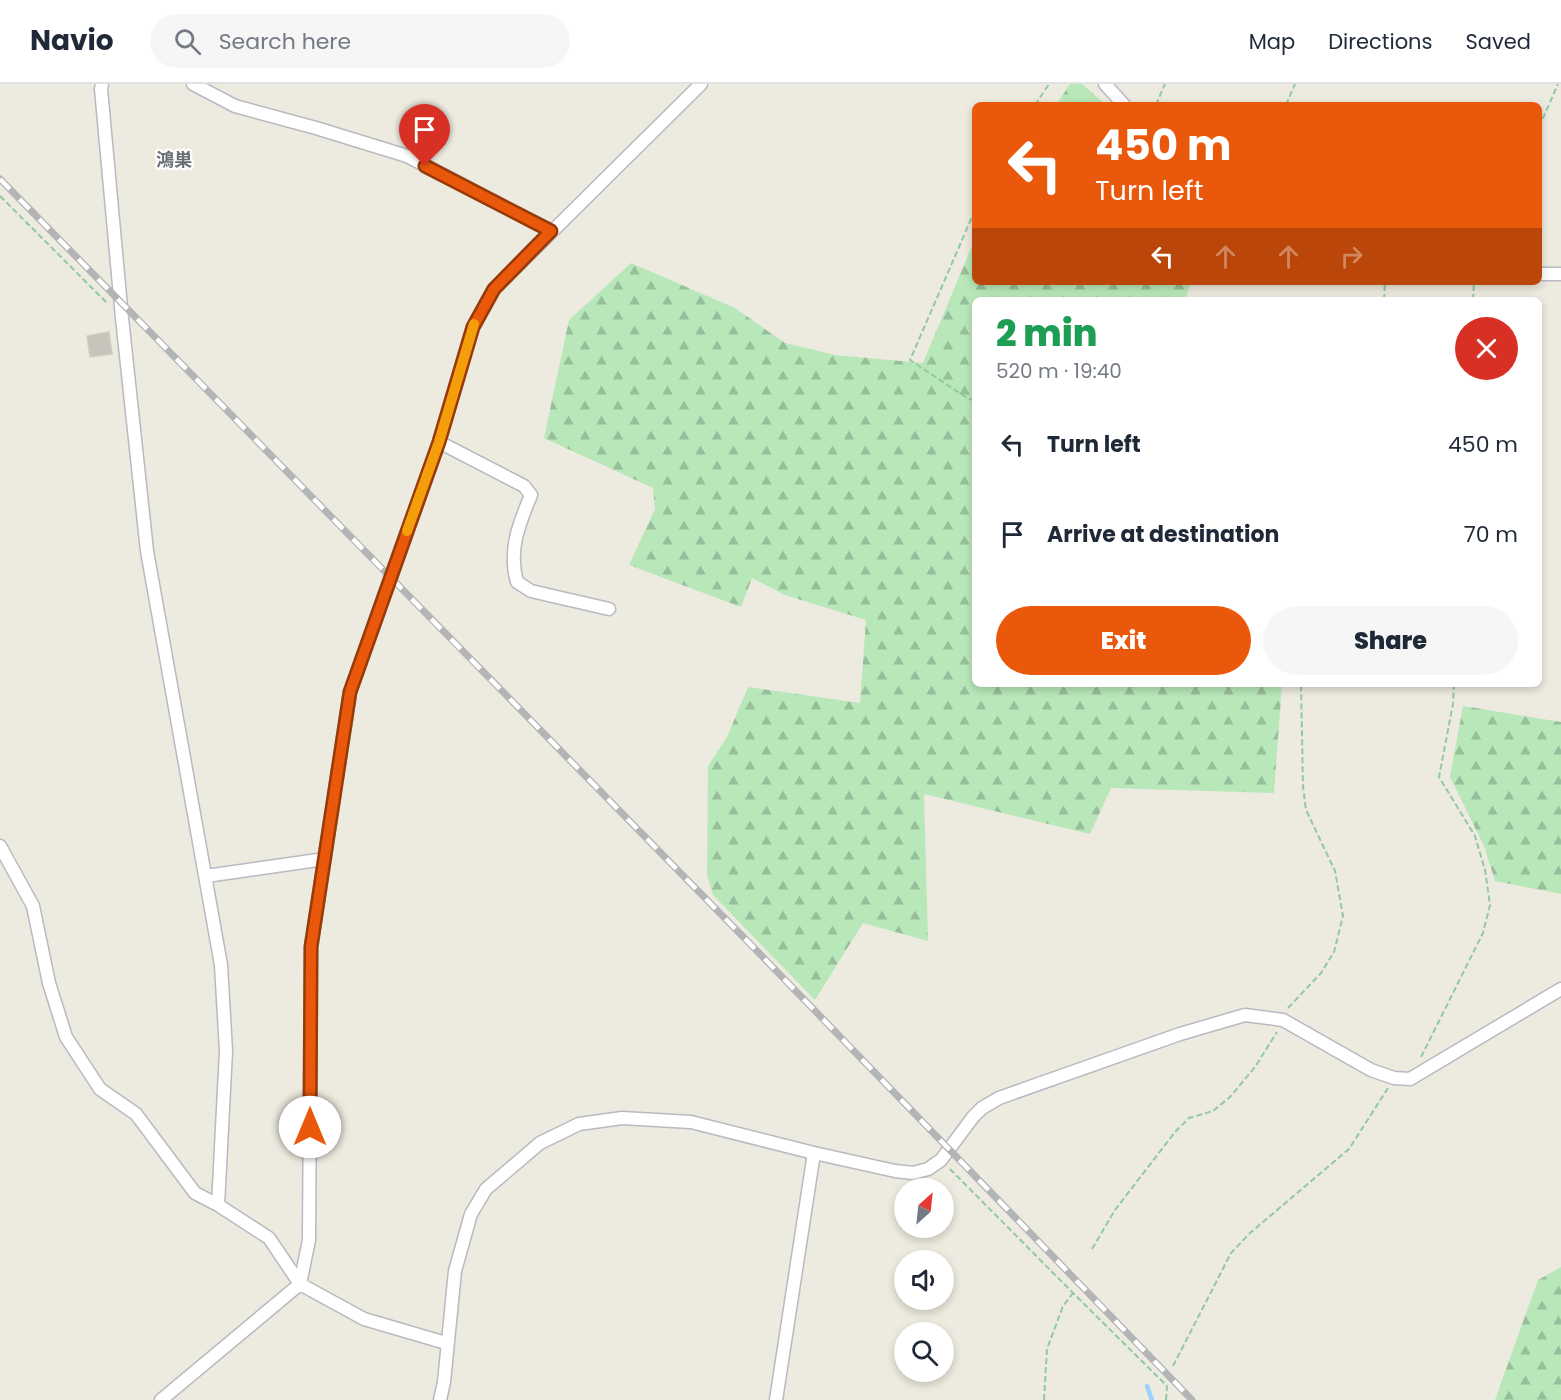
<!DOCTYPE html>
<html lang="en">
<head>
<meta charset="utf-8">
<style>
  :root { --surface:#fff; --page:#f6f6f7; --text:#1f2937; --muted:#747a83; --line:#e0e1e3; --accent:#ea580c }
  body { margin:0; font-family:Poppins,"Noto Sans JP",sans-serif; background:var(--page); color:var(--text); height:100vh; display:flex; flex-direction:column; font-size:22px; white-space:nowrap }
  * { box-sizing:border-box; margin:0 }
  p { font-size:20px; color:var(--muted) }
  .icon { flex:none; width:33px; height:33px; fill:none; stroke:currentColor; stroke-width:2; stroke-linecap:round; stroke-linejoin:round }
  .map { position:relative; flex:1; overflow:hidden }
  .sheet { position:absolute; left:972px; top:213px; width:570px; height:390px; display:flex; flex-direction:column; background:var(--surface); border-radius:9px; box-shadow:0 3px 9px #0003 }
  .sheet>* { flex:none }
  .guide { position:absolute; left:972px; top:18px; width:570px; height:183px; border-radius:9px; box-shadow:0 3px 9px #0003; background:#ea580c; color:#fff; overflow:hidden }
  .needle { width:39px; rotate:27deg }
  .tools { position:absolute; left:894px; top:1094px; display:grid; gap:12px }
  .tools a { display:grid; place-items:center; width:60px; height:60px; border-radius:50%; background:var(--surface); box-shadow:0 3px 9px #0003; font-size:30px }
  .pin { position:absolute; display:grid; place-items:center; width:51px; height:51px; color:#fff; margin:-62px -26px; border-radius:50% 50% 50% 0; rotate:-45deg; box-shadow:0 0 6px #0007 }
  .pin .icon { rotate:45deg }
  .me { position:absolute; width:66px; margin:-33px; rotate:0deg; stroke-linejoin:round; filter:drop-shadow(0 0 4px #0008) }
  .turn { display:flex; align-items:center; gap:21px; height:126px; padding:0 24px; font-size:27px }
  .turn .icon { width:78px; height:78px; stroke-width:2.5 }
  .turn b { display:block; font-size:42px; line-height:51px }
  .lanes { display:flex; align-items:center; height:57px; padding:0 24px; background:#0003; justify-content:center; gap:30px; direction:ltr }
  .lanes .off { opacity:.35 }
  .round { display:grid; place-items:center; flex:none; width:63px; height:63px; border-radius:32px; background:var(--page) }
  .summary { display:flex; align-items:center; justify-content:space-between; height:102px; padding:0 24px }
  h1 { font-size:36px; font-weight:800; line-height:45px; color:#1e9e55 }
  .action { display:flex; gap:12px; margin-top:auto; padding:12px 24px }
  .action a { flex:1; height:69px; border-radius:36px; background:var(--accent); color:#fff; font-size:24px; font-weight:800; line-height:69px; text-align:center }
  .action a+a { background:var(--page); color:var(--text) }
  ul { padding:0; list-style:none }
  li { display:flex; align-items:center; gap:18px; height:90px; padding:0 24px }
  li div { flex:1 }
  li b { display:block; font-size:22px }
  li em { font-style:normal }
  header { display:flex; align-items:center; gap:36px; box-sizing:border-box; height:84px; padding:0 30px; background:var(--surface); border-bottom:2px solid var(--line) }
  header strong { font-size:28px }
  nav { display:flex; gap:33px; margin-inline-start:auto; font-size:21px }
  .search { width:420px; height:54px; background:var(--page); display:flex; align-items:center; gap:15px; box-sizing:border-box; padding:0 21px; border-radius:33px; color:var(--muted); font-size:22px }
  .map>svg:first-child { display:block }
</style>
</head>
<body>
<header>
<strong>Navio</strong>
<div class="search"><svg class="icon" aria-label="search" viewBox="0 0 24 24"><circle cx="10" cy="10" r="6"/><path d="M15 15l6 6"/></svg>Search here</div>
<nav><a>Map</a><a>Directions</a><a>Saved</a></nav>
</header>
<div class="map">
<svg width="1561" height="1316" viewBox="0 0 1561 1316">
  <defs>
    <pattern id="forest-firs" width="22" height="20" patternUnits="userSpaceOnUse" patternTransform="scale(1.5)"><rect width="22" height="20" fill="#b8e8ba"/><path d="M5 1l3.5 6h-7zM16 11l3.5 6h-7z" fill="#98bf9b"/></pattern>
  </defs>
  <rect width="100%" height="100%" fill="#edeadf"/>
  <path fill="url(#forest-firs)" d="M 1070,0 L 1082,0 L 1106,21 L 1056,21 Z
    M 975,155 L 975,198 L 1191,198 L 1185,216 L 975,216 L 975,600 L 1282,600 L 1274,709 L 1111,704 L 1090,750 L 924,710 L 928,857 L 863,839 L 815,916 L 713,811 L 707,791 L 708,682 L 727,653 L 748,603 L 860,619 L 866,536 L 785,511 L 752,494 L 741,523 L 629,481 L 655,425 L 653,404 L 544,354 L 569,236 L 631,179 L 735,224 L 785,259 L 835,271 L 923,279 Z
    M 1463,622 L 1561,638 L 1561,810 L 1495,797 L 1484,762 L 1450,693 Z
    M 1561,1183 L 1561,1316 L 1495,1316 L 1538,1196 Z"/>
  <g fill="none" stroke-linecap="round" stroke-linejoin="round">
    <path stroke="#9dd1ff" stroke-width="4.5" d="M 1147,1302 L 1152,1316"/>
  </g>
  <path fill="#c8c4bc" stroke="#d2ccbd" stroke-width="1.5" d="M 109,248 L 112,270 L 90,273 L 87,252 Z"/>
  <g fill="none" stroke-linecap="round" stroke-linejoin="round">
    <defs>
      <path id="street" d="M 102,0 L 101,5 L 122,234 L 147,467 L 221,881 L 226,967 L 218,1121
        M 193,0 L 235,22 L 316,44 L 407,72 L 551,147
        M 1105,0 L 1124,21
        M 1539,190 L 1561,190
        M 439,358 L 524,402 L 531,411 C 519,440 508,466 517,498 L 531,507 L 609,525
        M 0,762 L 33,822 L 49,899 L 66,953 L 100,1005 L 136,1030 L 195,1109 L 218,1121 L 269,1154 L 300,1200 L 364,1235 L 446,1259
        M 206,792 L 325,775
        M 161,1316 L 300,1200 L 309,1156 L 311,863 L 350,608 L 439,358 L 473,243 L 494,205 L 701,0
        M 440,1316 L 444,1298 L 455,1187 L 471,1130 L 486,1105 L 540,1059 L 579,1040 L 622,1034 L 691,1038 L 814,1069 L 895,1087 L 913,1089 L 928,1085 L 941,1076 L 973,1033 L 982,1024 L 999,1014 L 1180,950 L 1245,931 L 1283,936 L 1371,986 L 1394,994 L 1410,995 L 1561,905
        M 776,1316 L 814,1069"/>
    </defs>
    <use href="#street" stroke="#b7bac0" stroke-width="15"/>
    <path stroke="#91c9a2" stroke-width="2" stroke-dasharray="6 3" stroke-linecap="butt" d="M 1035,21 L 1049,0
      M 1156,21 L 1165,0
      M 1286,21 L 1295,0
      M 1539,43 L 1558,0
      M 0,112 L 108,220
      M 975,126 L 910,276 L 967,314 L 975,317
      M 1384,216 L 1385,198
      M 1473,216 L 1474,198
      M 1288,924 L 1321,889 L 1334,868 L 1343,832 L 1335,787 L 1306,726 L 1303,702 L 1301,600
      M 1421,973 L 1483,849 L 1490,821 L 1485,786 L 1475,752 L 1439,693 L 1453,620 L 1454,600
      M 950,1085 L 1073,1209 L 1167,1302 L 1166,1316
      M 1092,1165 L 1115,1126 L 1175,1048 L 1189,1034 L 1213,1027 L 1230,1013 L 1255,983 L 1277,948
      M 1173,1282 L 1231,1169 L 1250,1149 L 1349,1065 L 1388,1004
      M 1044,1316 L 1047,1265 L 1063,1222 L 1073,1209"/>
    <use href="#street" stroke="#fff" stroke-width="12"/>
    <defs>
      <path id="rail" d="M 0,95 L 758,868 L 1192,1316"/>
    </defs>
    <use href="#rail" stroke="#b3b4b5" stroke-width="7"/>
    <use href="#rail" stroke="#fff" stroke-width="4.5" stroke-dasharray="14" stroke-linecap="butt"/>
  </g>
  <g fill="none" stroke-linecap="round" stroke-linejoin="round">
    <defs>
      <path id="route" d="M 310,1043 L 311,863 L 350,608 L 439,358 L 473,243 L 494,205 L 551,147 L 425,82"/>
    </defs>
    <use href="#route" stroke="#983908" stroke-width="15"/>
    <use href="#route" stroke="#ea580c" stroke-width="10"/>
    <path stroke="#f59e0b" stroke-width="10" d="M 407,447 L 439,358 L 474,240"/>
  </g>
  <g text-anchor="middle" stroke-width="4.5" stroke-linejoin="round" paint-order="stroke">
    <g font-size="18" font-weight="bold" fill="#696e74" stroke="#fff">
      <text x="174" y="82">鴻巣</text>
    </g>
  </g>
</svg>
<div class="tools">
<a><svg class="needle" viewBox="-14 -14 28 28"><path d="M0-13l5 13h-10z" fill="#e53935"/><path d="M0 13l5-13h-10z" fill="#747a83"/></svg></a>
<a><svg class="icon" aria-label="sound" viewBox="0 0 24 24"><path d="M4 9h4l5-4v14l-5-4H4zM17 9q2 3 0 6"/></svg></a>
<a><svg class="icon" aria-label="search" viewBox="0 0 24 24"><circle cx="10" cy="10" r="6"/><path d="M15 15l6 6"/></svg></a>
</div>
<div class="pin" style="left:425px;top:82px;background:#d93025"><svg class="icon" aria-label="arrive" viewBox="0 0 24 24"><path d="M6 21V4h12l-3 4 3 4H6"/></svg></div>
<svg class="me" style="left:310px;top:1043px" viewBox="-20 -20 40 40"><circle r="19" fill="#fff"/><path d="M0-13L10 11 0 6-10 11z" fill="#ea580c"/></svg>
<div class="guide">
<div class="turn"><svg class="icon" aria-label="left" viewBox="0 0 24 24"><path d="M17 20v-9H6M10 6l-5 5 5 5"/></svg><div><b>450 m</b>Turn left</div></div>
<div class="lanes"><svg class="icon" aria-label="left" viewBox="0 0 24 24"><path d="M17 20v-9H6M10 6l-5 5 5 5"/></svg><svg class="icon off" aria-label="ahead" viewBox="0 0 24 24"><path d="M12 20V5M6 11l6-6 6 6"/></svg><svg class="icon off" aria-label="ahead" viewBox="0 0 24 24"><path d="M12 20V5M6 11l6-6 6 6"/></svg><svg class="icon off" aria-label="right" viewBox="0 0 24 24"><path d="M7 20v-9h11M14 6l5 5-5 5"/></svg></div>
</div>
<section class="sheet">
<div class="summary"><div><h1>2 min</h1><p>520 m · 19:40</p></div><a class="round" style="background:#d93025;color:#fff"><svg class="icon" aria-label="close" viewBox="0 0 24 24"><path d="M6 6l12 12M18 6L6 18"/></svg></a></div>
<ul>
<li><svg class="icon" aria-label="left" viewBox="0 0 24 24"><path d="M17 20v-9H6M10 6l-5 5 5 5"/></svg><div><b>Turn left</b></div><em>450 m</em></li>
<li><svg class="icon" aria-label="arrive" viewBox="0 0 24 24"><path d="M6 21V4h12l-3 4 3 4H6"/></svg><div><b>Arrive at destination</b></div><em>70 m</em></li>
</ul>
<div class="action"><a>Exit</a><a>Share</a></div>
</section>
</div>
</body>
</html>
